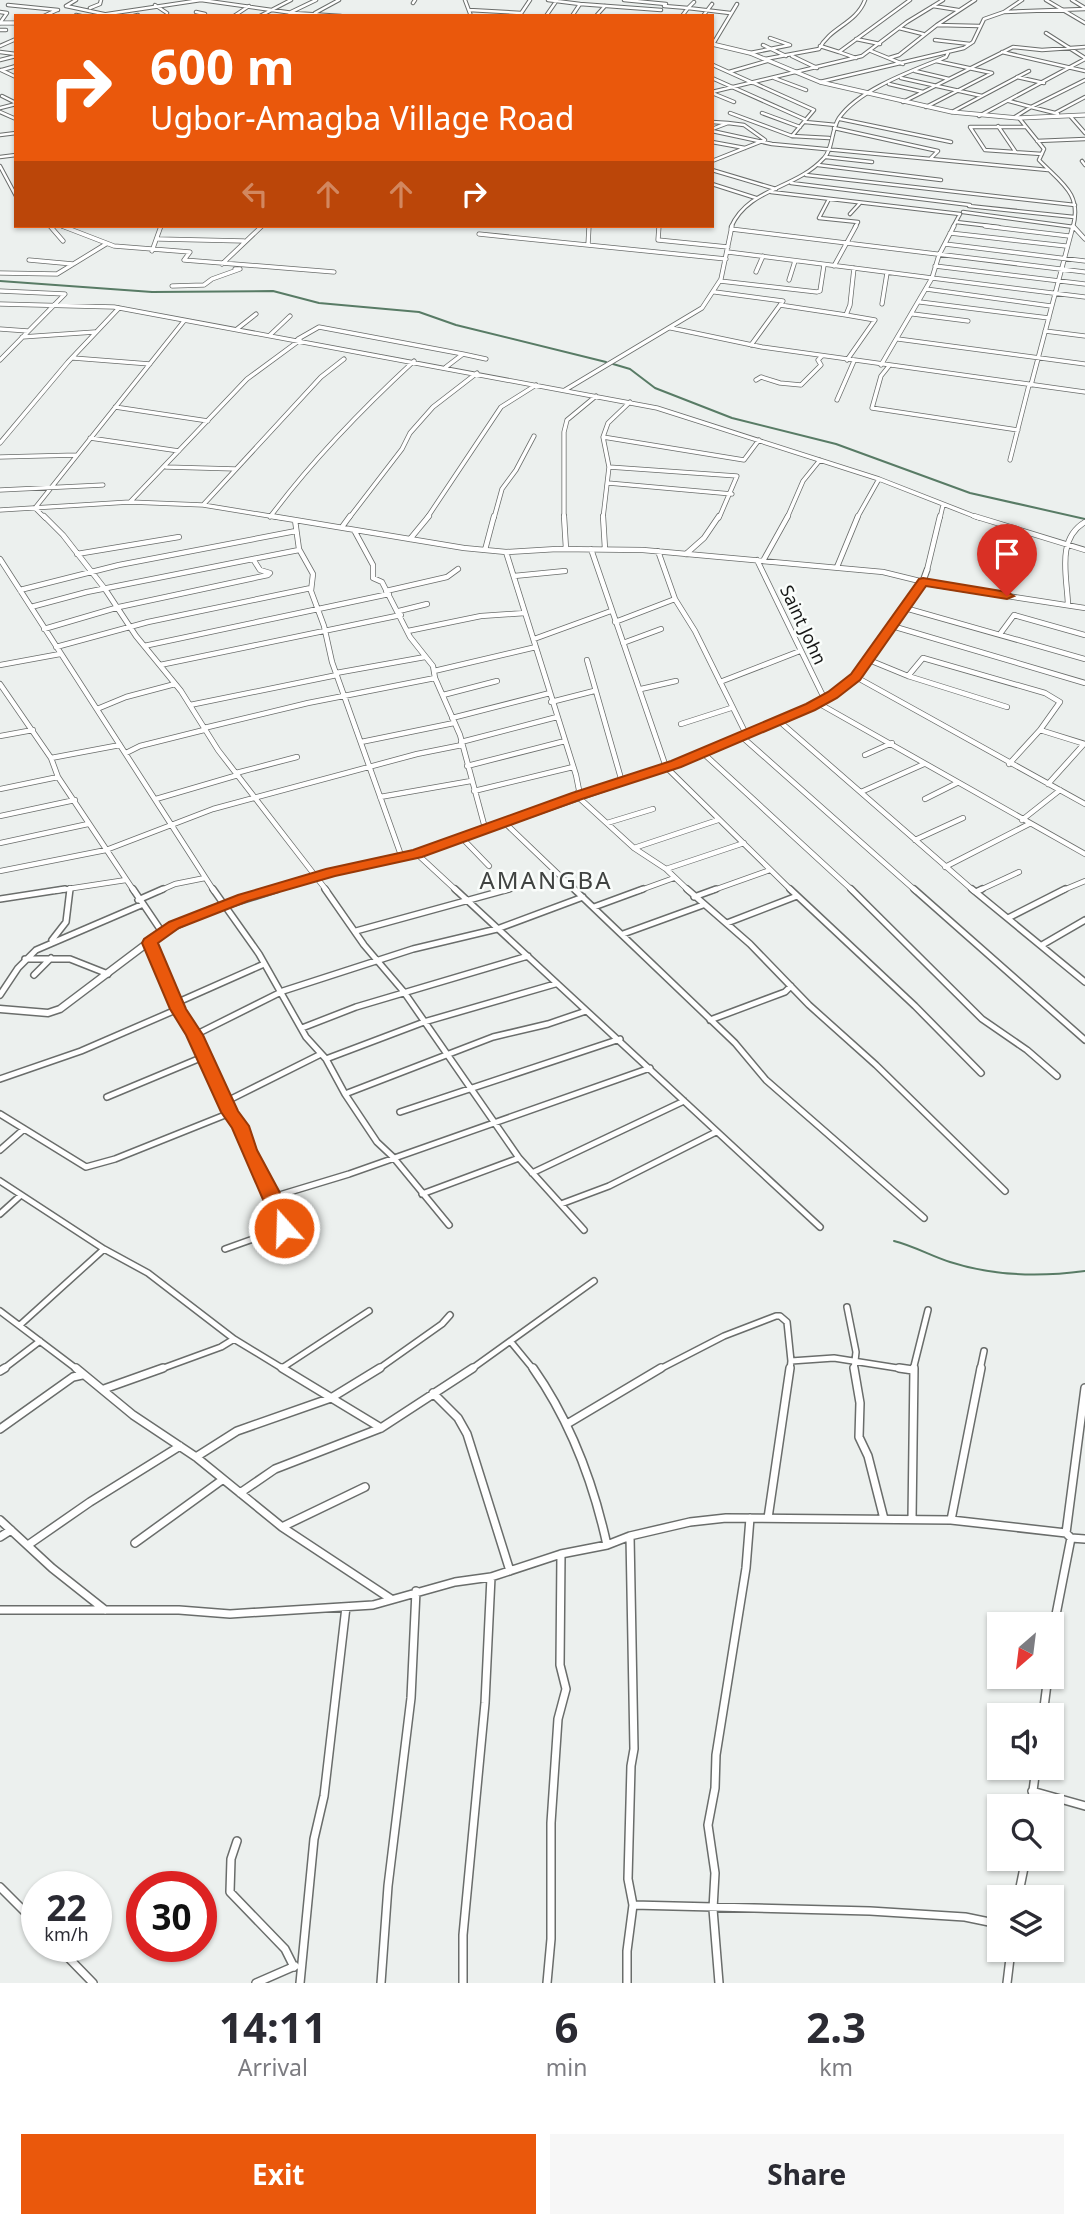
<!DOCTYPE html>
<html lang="en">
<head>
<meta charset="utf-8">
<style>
  :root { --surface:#fff; --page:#f7f7f7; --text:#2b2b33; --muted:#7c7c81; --accent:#ea580c }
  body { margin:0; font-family:"Noto Sans",sans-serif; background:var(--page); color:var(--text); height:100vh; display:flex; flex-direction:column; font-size:26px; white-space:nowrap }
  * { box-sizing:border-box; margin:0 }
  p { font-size:23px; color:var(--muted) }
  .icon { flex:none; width:38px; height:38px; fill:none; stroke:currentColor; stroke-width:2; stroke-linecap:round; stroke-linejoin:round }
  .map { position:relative; height:1983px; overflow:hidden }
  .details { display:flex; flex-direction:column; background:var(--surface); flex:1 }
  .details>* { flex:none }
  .hud { position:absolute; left:14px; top:14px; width:700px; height:214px; border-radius:0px; box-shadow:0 2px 5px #0004; background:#ea580c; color:#fff; overflow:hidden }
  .needle { width:46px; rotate:208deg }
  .tools { position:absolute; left:987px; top:1612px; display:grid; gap:14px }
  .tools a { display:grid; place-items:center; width:77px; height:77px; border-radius:0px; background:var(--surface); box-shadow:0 2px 5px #0004; font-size:35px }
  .speed { position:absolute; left:21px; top:1871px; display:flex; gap:14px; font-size:35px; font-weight:700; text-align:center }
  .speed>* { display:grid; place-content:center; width:91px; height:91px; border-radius:50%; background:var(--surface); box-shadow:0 2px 5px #0004; line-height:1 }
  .speed small { font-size:18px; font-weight:400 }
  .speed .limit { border:10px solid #d22; background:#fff; color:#111 }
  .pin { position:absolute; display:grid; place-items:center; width:60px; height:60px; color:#fff; margin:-72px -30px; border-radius:50% 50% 50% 0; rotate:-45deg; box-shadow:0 0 7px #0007 }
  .pin .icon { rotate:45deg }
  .me { position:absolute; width:77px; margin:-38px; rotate:340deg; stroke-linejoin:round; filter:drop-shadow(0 0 5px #0008) }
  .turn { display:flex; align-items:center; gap:24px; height:147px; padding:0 21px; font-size:32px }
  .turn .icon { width:91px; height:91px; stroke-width:2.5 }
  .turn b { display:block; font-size:49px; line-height:60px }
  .lanes { display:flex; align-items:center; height:66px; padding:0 21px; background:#0003; justify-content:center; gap:35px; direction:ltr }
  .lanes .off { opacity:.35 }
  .eta { display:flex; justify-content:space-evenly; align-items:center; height:119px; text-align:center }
  .eta b { font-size:42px; font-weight:700; line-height:49px }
  .cta { display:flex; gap:14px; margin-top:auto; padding:14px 21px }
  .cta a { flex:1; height:80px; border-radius:0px; background:var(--accent); color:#fff; font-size:28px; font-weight:700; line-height:80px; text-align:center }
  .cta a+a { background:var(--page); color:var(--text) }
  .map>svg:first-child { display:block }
</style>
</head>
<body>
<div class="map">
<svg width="1085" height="1983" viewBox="0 0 1085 1983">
  <rect width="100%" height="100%" fill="#ecf0ee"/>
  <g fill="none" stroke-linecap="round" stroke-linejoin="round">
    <path stroke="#587b65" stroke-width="2" d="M 0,281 L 152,292 L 273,291 L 319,303 L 419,312 L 456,325 L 606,362
      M 613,364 L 630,369 L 655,388 L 732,418 L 836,444 L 970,493 L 1085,519
      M 894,1241 C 914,1246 931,1256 950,1262 C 993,1276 1040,1277 1085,1271"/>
    <defs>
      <path id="minor-far4" d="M 201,0 L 293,13 L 341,16
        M 465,0 L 471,16
        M 548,0 L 580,4
        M 624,0 L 666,4
        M 975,0 L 937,25 L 979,26
        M 1046,0 L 1085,23
        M 1072,0 L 1085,8
        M 413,3 L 415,0
        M 8,5 L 58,10
        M 155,5 L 167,13
        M 66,6 L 113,16
        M 66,6 L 76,0
        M 664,6 L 688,8 L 694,2
        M 933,6 L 958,10
        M 90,8 L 100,4 L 101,0
        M 469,10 L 521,13
        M 0,12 L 7,13 L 0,23
        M 196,12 L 205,14 L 202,16
        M 1004,12 L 1022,0
        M 289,13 L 316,0
        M 315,13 L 339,0
        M 76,15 L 81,16
        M 520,15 L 530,0
        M 44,16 L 57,10
        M 94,16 L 201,0
        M 134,16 L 138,15
        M 234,16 L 249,6
        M 260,16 L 291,0
        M 546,16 L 557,0
        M 572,16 L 580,4 L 661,10
        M 596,16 L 605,6
        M 682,16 L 688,8 L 730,13
        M 703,16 L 712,4
        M 899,28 L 923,34
        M 0,30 L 6,30
        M 1046,33 L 1085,58
        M 856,39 L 880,44
        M 935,40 L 970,44
        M 713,44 L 737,4
        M 763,45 L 786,56
        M 0,46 L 16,39
        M 820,46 L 839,52
        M 871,51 L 903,64
        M 0,52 L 16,54
        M 1002,52 L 1085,71
        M 750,53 L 790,45 L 770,38
        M 792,56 L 817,68
        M 856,58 L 839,52 L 910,0
        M 889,58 L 899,55 L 937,25
        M 765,59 L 819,49 C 830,27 856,24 865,0
        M 0,60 L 16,56
        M 713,65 L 753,83
        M 1,70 L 16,77
        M 2,70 L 16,66
        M 915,71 L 949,79
        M 729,72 L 767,61
        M 1017,77 L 1044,83
        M 712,78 L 804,119
        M 774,78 L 806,90
        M 901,78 L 982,96
        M 820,82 L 964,48 L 973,42 L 984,19 L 1004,12 L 1085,9
        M 754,83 L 814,110 L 792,136
        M 889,84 L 923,92
        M 712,92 L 862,56 L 907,22 L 943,0
        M 712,93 L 734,102
        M 2,96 L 16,103
        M 1009,101 L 1031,107 L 1085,80
        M 903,102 L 1013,47 L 1042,50 L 1085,47
        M 926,107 L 992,73 L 936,61
        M 0,108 L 16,104
        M 0,112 L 16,119
        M 952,112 L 1029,71
        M 730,113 L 792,136 L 829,138
        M 762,113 L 800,127
        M 1058,114 L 1055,113 L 1085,97
        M 979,116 L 1085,59
        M 1015,117 L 1031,107 L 1055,113
        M 1071,117 L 1085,133
        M 1019,118 L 1044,149 L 1039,160 C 1061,183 1082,193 1073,227
        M 840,119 L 951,142
        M 712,122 L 728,123 L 712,129
        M 805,122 L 836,125
        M 998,126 L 1015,151
        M 1026,127 L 970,127 L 985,150 L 1042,154
        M 834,128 L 938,151 L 931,158
        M 712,131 L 772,144 L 1048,170
        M 0,135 L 16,133
        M 1037,141 L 1085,139
        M 712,142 L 745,148
        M 0,157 L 16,155
        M 826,157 L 872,162
        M 712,161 L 765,140 L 744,125 L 728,123
        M 1082,161 L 1085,165
        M 818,165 L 941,180
        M 0,166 L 16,196
        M 712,170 L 776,189
        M 806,175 L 1075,205
        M 791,183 L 970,205
        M 712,184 L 756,198
        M 771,192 L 960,214 L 953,227
        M 829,199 L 819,218 L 858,222 L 855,227
        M 969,206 L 1074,217
        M 963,212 L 1074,227
        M 850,214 L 860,203
        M 956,222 L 999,227
        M 62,226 L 65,227
        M 731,227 C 749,187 795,190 824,158 C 833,149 831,130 839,118 C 859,89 914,70 946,57 L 948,53"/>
      <path id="minor-far3" d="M 50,226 L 63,241
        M 62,226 L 114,246 L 190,252 L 184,260 L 334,272
        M 659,226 L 658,240 L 728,247
        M 954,226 L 939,255 L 932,278 L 1085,297
        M 985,226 L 1069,236
        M 1073,226 L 1085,239
        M 731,229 L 1085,272
        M 950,233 L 1066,246
        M 479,234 L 726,259
        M 159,239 L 244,241
        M 945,244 L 1085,261
        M 588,245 L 589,226
        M 152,251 L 161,226
        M 728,252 L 932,278 L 881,365
        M 29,260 L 73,264
        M 222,264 L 262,226
        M 834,266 L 856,226
        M 935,266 L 1085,284
        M 756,272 L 763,256
        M 0,273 L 57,274 L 106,244
        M 789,280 L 795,261
        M 720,281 L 817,292 L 820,291 L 824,265
        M 172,286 L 204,285 L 212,279 L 240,269 L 235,269
        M 926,289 L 1051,306
        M 0,291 L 65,294 L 0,360
        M 715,292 L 783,301 L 751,345
        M 920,302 L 1049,318
        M 0,304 L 114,307 L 657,408 L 879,479 L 979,518
        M 882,304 L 887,273
        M 780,305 L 846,315 L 850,305 L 854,268
        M 913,314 L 968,321
        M 846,315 L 875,320 L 847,360
        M 671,328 L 762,347 L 1085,392
        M 0,329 L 28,331
        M 237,329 L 256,314
        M 1045,331 L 1085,336
        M 270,335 L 290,316
        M 22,337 L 95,332
        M 298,339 L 319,327 L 463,354 L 446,367
        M 898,339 L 1085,364
        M 463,354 L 486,359
        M 73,358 L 150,364
        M 889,366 L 881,376 L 872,408 L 1018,430
        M 756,380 L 761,377 L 780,383 L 801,385 L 821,365 L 818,360 L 822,356
        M 1031,385 L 1073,226
        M 565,390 L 702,308 L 721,279 L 732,226
        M 837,400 L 854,361
        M 115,407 L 208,421
        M 603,437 L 744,460 L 759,440
        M 90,438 L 179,451
        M 0,443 L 68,362 L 119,308
        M 0,457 L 77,455
        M 1010,460 L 1029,385
        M 166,467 L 236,469
        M 609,467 L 737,476 L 719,518
        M 608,483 L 732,494
        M 0,490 L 103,485
        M 130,502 L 247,379 L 300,340
        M 203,505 L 321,377 L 344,359
        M 0,510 L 130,502 L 203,505 L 282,518
        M 270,517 C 313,459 361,410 414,361
        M 45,518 L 35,508 L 184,321
        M 349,518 L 402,449 L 410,433 L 433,407 L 477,373
        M 427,518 L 501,407 L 536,385
        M 494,518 L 502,489 L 516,470 L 534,436
        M 564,518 L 564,432 L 567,420 L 596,396
        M 603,518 L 609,467 L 603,437 L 608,423 L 630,402
        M 787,518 L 803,481 L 820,460
        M 857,518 L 879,479
        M 940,518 L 943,505"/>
      <path id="minor-far2" d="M 44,516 L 63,535 L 105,589 L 136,636 L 181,691 L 218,750 L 327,891
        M 271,516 L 464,548 L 506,552 L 557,549 L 643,550 L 883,572 L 936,585 L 1085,608
        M 564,516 L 566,549
        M 603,516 L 605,549
        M 974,516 L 1085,550
        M 295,520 L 299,549 L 313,574 L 311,591 L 324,626 L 332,662 L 402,858
        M 342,527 L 350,516
        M 354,530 L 373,565 L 373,578 L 382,582 L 410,637 L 433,666 L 435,678 L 460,735 L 485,828
        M 410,539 L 429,516
        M 591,549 L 666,767 L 792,891
        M 485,550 L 494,516
        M 658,551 L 675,599 L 695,631 L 746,734
        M 506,552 L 576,775 L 579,790 L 577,796 L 634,848 L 666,869 L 689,891
        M 77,554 L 179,537
        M 686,554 L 704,538 L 719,516
        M 0,559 L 214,891
        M 757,560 L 825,700
        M 763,561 L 788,516
        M 837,567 L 858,516
        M 927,570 L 940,516
        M 514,576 L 565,571
        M 20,590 L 119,565 L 296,531
        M 386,591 L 447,577 L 458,569
        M 1068,605 C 1067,576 1056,539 1085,522
        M 31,607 L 87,592 L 253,559
        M 905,608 L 1085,659
        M 399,611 L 427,604
        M 615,622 L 675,599
        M 892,626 L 1085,683
        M 44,629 L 119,607 L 268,575 L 270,573 L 260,570 L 253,559 L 299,550
        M 408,631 L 481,616 L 525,613
        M 1000,634 L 1014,615 L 1085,635
        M 534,639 L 611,611
        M 623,643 L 661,629
        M 144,646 L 389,594
        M 56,647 L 148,622 L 311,588
        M 587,660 L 622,782
        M 869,660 L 908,676 L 1007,707
        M 0,665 L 60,654
        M 160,665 L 401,615
        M 434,671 L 536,647
        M 336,673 L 425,657
        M 908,676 L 923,658 L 1045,693 L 1060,702 L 1040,730 L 1009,764
        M 856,677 L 1085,804
        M 720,682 L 800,651
        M 0,684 L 51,758 L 58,777 L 134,891
        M 641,689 L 676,681
        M 443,695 L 497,681
        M 551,702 L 594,691
        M 818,703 L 1085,854
        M 190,705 L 337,675
        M 97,709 L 126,697 L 175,684
        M 452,718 L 550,693
        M 779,721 L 974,891
        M 681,724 L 731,708
        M 204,728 L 308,703 L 435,678
        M 1040,730 L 1085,744
        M 0,736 L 33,730
        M 741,736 L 916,891
        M 361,742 L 454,723
        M 461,742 L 557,717
        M 126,753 L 140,746 L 204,730
        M 704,754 L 853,891
        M 865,755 L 892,743
        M 51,758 L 120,745
        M 467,766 L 565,741
        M 236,773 L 297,757
        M 1048,784 L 1084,744
        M 0,789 L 58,777
        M 474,791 L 573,767
        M 861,792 L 924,764
        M 380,797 L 471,781
        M 156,799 L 238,775
        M 925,799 L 957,783
        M 0,816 L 75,800
        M 1022,820 L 1060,790
        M 504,822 L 576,891
        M 607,823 L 653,809
        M 461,837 L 489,866
        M 915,840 L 963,818
        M 0,843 L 88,824
        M 634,848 L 718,820
        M 417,854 L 457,891
        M 945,867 L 1029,824
        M 666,869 L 744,843
        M 0,871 L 106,850 L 213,809 L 417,754 L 462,745
        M 54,891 L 126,880
        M 70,891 L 70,888
        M 159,891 L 175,884 L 205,878
        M 504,891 L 513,888
        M 638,891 L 674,878
        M 711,891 L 770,870
        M 978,891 L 1019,872
        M 1061,891 L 1085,881"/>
      <path id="minor-far1" d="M 133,889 L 162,932
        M 213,889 L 259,954 L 306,1037 L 326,1059 L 345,1094 L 377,1142 L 393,1157 L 449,1225
        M 325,889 L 364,945 L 404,992 L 519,1158 L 584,1230
        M 455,889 L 820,1227
        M 574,889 L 735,1043 L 766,1080 L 924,1218
        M 687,889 L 750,944 L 809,1005 L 876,1065 L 1005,1191
        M 790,889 L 915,1006 L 981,1073
        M 851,889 L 982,1019 L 1027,1050 L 1057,1076
        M 914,889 L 1085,1040
        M 972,889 L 1085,982
        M 976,892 L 982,889
        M 694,897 L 716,889
        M 0,899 L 65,889
        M 138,900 L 163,889
        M 594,907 L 643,889
        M 1008,918 L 1065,889
        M 727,923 L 797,896
        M 356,931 L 509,889
        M 623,934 L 703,905
        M 52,940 L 66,922 L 70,889
        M 1042,945 L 1085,920
        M 25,959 L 70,959 L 108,974
        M 34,975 L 51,958
        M 0,995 L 18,968 L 36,950 L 141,905
        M 176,1003 L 264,964
        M 710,1020 L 785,992 L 791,986
        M 302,1028 L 356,1007 L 528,956
        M 195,1035 L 283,991 L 413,949 L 497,929 L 583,897
        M 326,1059 L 424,1022 L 555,984
        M 0,1079 L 81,1051 L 178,1009
        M 345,1094 L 493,1037 L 548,1024 L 586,1011
        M 107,1097 L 203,1057
        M 225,1102 L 321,1054
        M 400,1112 L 620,1039
        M 0,1114 L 86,1167 L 115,1159 L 230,1113 L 150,943
        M 0,1150 L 24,1129
        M 532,1173 L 684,1101
        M 0,1181 L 104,1249 L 20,1325
        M 422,1194 L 519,1158
        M 273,1197 L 349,1174 L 650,1068
        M 561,1204 L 609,1186 L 716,1132
        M 0,1214 L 21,1195
        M 104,1249 L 148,1273 L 234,1339
        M 225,1249 L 284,1228 L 276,1198 L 230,1113
        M 847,1307 L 856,1352 L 854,1370
        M 0,1311 L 78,1370
        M 511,1342 L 534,1370
        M 282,1368 L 369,1311
        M 2,1370 L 40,1341
        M 158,1370 L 221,1347 L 234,1339 L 285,1370
        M 377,1370 L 442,1324 L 450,1315
        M 470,1370 L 594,1281
        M 658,1370 L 724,1336 L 776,1316 L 780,1316 L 787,1322 L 791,1361
        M 790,1370 L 791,1361 L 834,1358 L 910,1370
        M 913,1370 L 928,1310
        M 980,1370 L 984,1351"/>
      <path id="minor" d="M 76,1368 L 133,1415 L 196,1457 L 282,1527 L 391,1599
        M 282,1368 L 381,1428
        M 533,1368 C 571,1422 593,1481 607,1545
        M 854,1368 L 860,1403 L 859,1437 L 868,1456 L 884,1519
        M 899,1368 L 913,1370
        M 0,1371 L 5,1368
        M 104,1389 L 163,1368
        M 433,1393 L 458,1418 L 467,1434 L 510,1571
        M 567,1424 L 661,1368
        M 0,1429 L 73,1377 L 82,1375
        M 196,1457 L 237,1431 L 331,1398 L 380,1368
        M 240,1493 L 275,1469 L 381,1428 L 473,1368
        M 768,1518 L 790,1368
        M 912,1519 L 914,1368
        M 0,1520 L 52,1568 L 105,1610
        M 951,1520 L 981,1368
        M 282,1527 L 365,1487
        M 1066,1533 L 1085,1388
        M 0,1537 L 11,1530
        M 135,1543 L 222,1480
        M 28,1545 L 90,1502 L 180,1446
        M 0,1610 L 179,1610 L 230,1614 L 373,1605 L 455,1582 L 491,1577 L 561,1554 L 607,1545 L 630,1536 L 690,1522 L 726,1518 L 951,1520 L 1066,1533 L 1071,1538 L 1085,1539
        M 1052,1635 L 1071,1538
        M 1043,1715 L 1048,1676
        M 1032,1791 L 1085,1806
        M 1031,1806 L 1036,1768
        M 237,1841 L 231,1859 L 230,1892 L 285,1949 L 294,1967
        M 0,1887 L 37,1924
        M 1018,1897 L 1026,1858
        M 633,1905 L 870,1911 L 965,1917 L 999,1924
        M 57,1946 L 93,1983
        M 256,1983 L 295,1966
        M 300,1983 L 314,1839 L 324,1796 L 346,1607
        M 381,1983 L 388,1886 L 411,1698 L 416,1591
        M 463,1983 L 463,1935 L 485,1703 L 491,1577
        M 547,1983 L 551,1939 L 551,1823 L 558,1719 L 566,1689 L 560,1665 L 561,1554
        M 627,1983 L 627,1951 L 633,1905 L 628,1879 L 631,1766 L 634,1749 L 630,1536
        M 719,1983 L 713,1909 L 715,1873 L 708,1825 L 715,1788 L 716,1755 L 746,1568 L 750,1518
        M 1007,1983 L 1011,1950"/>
      <path id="tertiary-far2" d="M 0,23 L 16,23
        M 712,44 L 750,53 L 820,82 L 952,112 L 1019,118 L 1085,115"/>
      <path id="tertiary-far1" d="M 271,891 L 332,872 L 417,854 L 704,754 L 825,700 L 847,685 L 864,667 L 923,581 L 927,570"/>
      <path id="tertiary" d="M 0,1009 L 48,1013 L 60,1009 L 162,932 L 210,910 L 277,889"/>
    </defs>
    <use href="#minor-far4" stroke="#6a6d6b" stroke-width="4.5"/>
    <use href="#minor-far3" stroke="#6a6d6b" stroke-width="5"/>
    <use href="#minor-far2" stroke="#6a6d6b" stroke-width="6"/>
    <use href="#minor-far1" stroke="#6a6d6b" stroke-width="8"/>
    <use href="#minor" stroke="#6a6d6b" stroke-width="10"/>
    <use href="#tertiary-far2" stroke="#6a6d6b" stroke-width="5"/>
    <use href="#tertiary-far1" stroke="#6a6d6b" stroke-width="7"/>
    <use href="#tertiary" stroke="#6a6d6b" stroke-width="9"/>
    <use href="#minor-far4" stroke="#fff" stroke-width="2.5"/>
    <use href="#minor-far3" stroke="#fff" stroke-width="3.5"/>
    <use href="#minor-far2" stroke="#fff" stroke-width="4.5"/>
    <use href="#minor-far1" stroke="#fff" stroke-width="5"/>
    <use href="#minor" stroke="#fff" stroke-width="7"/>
    <use href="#tertiary-far2" stroke="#fff" stroke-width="3.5"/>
    <use href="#tertiary-far1" stroke="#fff" stroke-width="5"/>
    <use href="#tertiary" stroke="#fff" stroke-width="6"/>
  </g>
  <path fill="#ea580c" stroke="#983908" stroke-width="2" d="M 923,578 L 1007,592 L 1014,596 L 1007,599 L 926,586 L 860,680 L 837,698 L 815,710 L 681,767 L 582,799 L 422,857 L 335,876 L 248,901 L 179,928 L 158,943 L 186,1009 L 203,1035 L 238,1111 L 249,1126 L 257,1150 L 279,1191 L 293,1228 L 290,1232 L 277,1232 L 232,1128 L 221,1112 L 186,1035 L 170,1009 L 142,943 L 144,939 L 169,922 L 238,895 L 326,869 L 413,850 L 572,793 L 671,761 L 806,704 L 828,692 L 851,674 L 919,579 Z"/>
  <g text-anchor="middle" stroke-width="5" stroke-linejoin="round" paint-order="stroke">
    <g font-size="18" fill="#161716" stroke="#fafdfb">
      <text transform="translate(803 625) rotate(65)" y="6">Saint John</text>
    </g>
    <g font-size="24" letter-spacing="2" fill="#404341" stroke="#fafdfb">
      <text x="546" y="889">AMANGBA</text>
    </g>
  </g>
</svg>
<div class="tools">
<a><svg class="needle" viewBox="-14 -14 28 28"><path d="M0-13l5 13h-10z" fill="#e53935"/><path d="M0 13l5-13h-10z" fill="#7c7c81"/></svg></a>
<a><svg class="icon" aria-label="sound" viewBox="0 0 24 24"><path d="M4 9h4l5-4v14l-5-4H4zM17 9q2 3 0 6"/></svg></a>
<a><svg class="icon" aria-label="search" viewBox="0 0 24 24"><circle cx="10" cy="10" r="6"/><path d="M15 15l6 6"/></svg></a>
<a><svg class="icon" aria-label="layers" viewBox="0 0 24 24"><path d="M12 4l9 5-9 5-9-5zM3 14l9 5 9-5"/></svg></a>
</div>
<div class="speed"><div>22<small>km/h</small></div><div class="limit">30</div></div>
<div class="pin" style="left:1007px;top:596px;background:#d93025"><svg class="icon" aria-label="arrive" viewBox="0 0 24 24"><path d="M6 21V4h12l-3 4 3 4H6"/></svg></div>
<svg class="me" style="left:284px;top:1228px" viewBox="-20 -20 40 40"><circle r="17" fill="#ea580c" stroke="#fff" stroke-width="3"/><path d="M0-11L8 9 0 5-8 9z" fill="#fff"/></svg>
<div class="hud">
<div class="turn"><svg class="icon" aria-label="right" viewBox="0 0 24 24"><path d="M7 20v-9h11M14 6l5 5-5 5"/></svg><div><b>600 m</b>Ugbor-Amagba Village Road</div></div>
<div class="lanes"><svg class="icon off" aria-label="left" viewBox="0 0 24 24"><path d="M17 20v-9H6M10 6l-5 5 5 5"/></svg><svg class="icon off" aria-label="ahead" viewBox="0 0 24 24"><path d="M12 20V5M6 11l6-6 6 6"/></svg><svg class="icon off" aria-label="ahead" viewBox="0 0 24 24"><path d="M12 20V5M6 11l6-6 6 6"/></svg><svg class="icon" aria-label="right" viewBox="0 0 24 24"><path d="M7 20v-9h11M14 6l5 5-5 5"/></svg></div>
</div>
</div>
<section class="details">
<div class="eta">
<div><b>14:11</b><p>Arrival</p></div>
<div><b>6</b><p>min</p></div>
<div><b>2.3</b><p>km</p></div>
</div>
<div class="cta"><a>Exit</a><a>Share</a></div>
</section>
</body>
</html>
